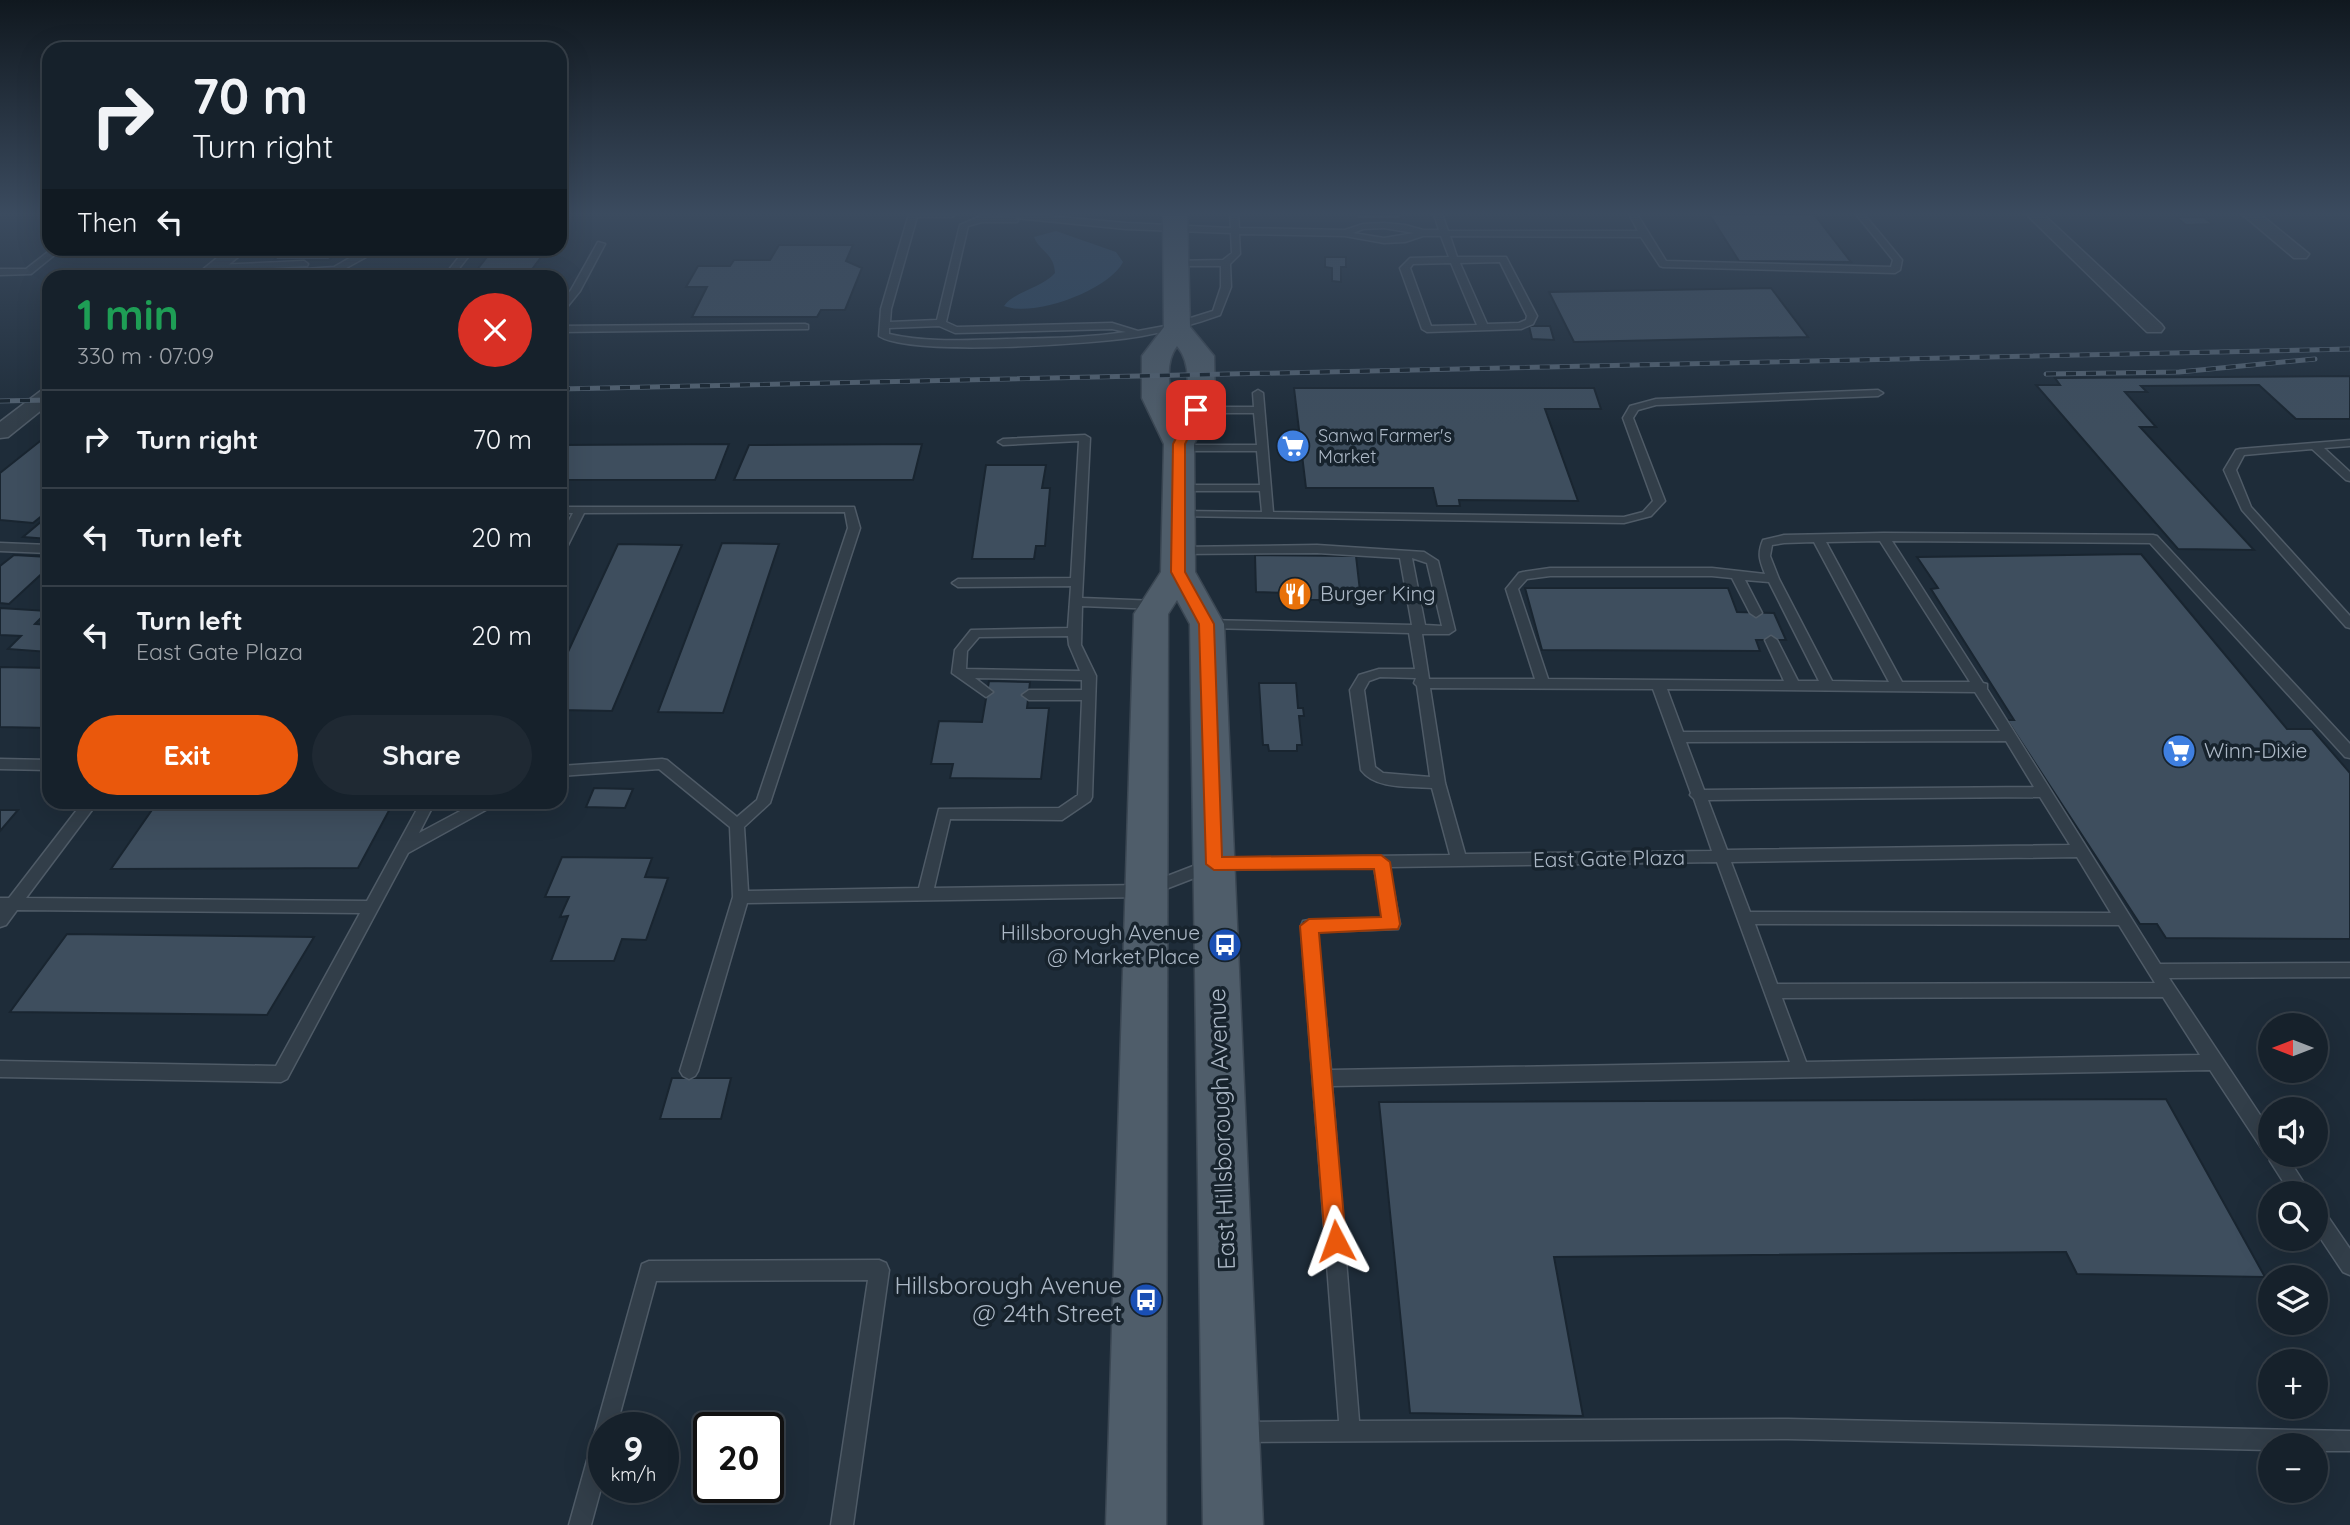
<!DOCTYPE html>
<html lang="en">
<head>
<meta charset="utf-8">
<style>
  :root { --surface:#16212b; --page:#1f2933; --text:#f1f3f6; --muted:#9ea3a9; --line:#353e47; --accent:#ea580c }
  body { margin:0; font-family:Quicksand,sans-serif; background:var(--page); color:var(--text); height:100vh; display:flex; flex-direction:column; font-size:26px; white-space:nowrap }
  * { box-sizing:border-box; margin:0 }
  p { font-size:23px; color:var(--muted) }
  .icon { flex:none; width:38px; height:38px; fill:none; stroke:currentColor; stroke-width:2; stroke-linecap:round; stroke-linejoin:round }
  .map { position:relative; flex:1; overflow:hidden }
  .drawer { position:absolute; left:42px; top:270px; width:525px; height:539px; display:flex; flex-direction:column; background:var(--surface); border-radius:21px; box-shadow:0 7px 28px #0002,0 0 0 2px var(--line) }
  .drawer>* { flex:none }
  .top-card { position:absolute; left:42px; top:42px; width:525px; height:214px; border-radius:21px; box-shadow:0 7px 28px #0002,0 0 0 2px var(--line); background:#16212b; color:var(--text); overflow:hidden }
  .needle { width:46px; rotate:270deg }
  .controls { position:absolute; left:2258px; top:1013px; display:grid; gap:14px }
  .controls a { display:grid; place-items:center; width:70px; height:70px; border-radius:50%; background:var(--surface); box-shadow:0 7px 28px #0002,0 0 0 2px var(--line); font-size:35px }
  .speed { position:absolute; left:588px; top:1412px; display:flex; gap:14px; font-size:35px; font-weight:700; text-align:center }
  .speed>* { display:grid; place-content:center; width:91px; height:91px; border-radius:50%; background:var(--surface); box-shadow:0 7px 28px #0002,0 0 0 2px var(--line); line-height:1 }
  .speed small { font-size:18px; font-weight:400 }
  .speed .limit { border:4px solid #111; border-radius:10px; background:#fff; color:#111 }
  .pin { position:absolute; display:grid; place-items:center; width:60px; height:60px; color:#fff; margin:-30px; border-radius:14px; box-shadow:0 4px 10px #0006 }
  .me { position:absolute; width:77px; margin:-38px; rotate:356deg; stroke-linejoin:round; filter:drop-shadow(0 0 5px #0008) }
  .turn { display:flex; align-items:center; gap:24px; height:147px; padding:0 35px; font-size:32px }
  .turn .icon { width:91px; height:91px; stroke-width:2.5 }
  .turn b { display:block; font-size:49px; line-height:60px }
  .then { display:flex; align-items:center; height:66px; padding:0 35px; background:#0003; gap:14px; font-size:26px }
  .round { display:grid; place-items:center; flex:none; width:74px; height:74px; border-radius:37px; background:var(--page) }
  .head { display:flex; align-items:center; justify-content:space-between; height:119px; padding:0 35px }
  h1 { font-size:42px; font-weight:800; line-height:52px; color:#1e9e55 }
  .cta { display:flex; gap:14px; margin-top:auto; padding:14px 35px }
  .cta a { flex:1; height:80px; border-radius:42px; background:var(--accent); color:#fff; font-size:28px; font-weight:800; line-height:80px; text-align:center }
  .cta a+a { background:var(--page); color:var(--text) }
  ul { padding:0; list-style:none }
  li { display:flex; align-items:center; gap:21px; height:98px; padding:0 35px; border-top:2px solid var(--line) }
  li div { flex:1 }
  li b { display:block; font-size:26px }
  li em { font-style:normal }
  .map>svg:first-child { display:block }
</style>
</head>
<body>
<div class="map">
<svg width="2350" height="1525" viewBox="0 0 2350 1525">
  <rect width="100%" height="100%" fill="#1e2c39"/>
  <path fill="#2e4760" d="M 1056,231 L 1116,252 L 1123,262 C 1109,290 1034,318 1004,306 C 1013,292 1042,288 1055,273 C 1054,253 1040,252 1034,237 Z"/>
  <path fill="#3e4e5e" stroke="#192530" stroke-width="2" d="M 1356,214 L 1400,214 L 1401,219 L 1357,219 Z
    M 1709,214 L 1814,214 L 1851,262 L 1739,261 Z
    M 2176,217 L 2203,217 L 2213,224 L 2186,225 Z
    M 779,245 L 853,245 L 846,261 L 862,268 L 845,310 L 821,310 L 817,317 L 692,317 L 707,287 L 686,287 L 698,266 L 730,266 L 734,260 L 770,260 Z
    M 285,248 L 340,248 L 329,260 L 274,260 Z
    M 494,248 L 548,248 L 527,276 L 472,276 Z
    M 1325,257 L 1346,257 L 1346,267 L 1341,267 L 1341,282 L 1332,281 L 1332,268 L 1325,267 Z
    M 1771,288 L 1808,337 L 1574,342 L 1549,292 Z
    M 1529,326 L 1550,326 L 1554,340 L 1532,339 Z
    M 2350,376 L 2350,419 L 2296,419 L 2259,385 L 2141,386 L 2147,392 L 2125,392 L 2156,427 L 2140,427 L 2254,550 L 2178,549 L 2036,385 L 2060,385 L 2055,378 Z
    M 1294,388 L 1594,388 L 1601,409 L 1545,409 L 1578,501 L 1459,500 L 1460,506 L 1437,506 L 1433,488 L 1306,488 Z
    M 49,434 L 49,510 L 33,523 L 0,520 L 0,473 Z
    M 729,444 L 715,480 L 560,480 L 560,445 Z
    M 922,444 L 913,480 L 734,480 L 749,445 Z
    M 986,465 L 1046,465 L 1042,488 L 1050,488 L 1045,546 L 1036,546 L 1034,559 L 972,559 Z
    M 49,515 L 49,539 L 23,537 Z
    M 722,543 L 779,544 L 723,713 L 658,712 Z
    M 618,544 L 682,545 L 612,711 L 560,710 L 560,669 Z
    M 2141,554 L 2287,729 L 2312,729 L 2350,773 L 2350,939 L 2166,938 L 2157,924 L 2140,924 L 2007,720 L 2014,720 L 1931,589 L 1938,588 L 1917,557 Z
    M 14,555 L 49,557 L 49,567 L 9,604 L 0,603 L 0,566 Z
    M 1255,555 L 1356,556 L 1361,600 L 1290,600 L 1290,593 L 1256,592 Z
    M 1525,588 L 1728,588 L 1737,612 L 1774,613 L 1786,640 L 1756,640 L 1760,651 L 1542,650 Z
    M 0,608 L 48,611 L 35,624 L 49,625 L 49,652 L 8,649 L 21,636 L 0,635 Z
    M 0,667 L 49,668 L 49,728 L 0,727 Z
    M 989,681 L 1030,682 L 1027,708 L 1049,708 L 1041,779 L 950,778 L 953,764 L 931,764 L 939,721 L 982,722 Z
    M 1259,683 L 1296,683 L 1298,708 L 1303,708 L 1304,716 L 1299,716 L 1302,745 L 1297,745 L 1297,751 L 1269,751 L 1268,745 L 1263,745 Z
    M 594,788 L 633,789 L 625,808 L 586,807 Z
    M 392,805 L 358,868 L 111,869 L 154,807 Z
    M 0,810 L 18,810 L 0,831 Z
    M 562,857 L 652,858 L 645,877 L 668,878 L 646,940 L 622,939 L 614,961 L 551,961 L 568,916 L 560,917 L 569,897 L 545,897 Z
    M 67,934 L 314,937 L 267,1015 L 10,1012 Z
    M 672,1078 L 731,1078 L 721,1119 L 660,1119 Z
    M 2166,1099 L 2265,1277 L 2077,1274 L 2066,1252 L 1554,1257 L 1583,1416 L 1410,1413 L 1379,1102 Z"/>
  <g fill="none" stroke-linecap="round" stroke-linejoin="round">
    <defs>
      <path id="lane" d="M 909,214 L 956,214 L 952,217 L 917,217 L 891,309 L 890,322 L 937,320 L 960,225 L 981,216 L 1013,217 L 1001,216 L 1000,214 L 1025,214 L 1126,223 L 1231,228 L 1230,214 L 1238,214 L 1239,228 L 1345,230 L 1363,224 L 1384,223 L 1405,225 L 1423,230 L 1439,230 L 1434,214 L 1442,214 L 1448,231 L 1638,231 L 1629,214 L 1637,214 L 1666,261 L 1891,267 L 1893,260 L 1856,214 L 1864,214 L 1902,260 L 1900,270 L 1895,273 L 1663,267 L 1660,266 L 1641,237 L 1450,236 L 1457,257 L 1506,257 L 1537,316 L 1533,324 L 1521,329 L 1427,332 L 1422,329 L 1400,268 L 1410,258 L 1449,257 L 1441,236 L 1423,236 L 1405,242 L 1384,243 L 1345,236 L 1239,234 L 1240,254 L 1230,264 L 1231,287 L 1220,315 C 1195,324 1169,331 1142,336 C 1098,344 911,357 879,336 L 881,309 ZM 1015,218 L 1126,229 L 1231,233 L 1232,253 L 1223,260 L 1173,261 L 1172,263 L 1176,266 L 1221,266 L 1221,287 L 1213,311 L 1165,326 L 1138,331 L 1112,323 L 957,327 L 946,322 L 968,226 L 982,222 L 1017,222 L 1018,220 ZM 1384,228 L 1414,233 L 1384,238 L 1353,233 L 1363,229 ZM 1500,262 L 1527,316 L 1526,320 L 1519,323 L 1487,324 L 1460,263 ZM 1451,263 L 1477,325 L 1431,326 L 1410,268 L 1413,264 ZM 939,326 L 955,333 L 1112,329 L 1126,332 C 1087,338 1047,338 1007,339 C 967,340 928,343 889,334 L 889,328 Z
        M 598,242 L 605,244 L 580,291 L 563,312 L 560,313 L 560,304 L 571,290 Z
        M 53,248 L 63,248 L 31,274 L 0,275 L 0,269 L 26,269 Z
        M 367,248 L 460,248 L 468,257 L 453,276 L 444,276 L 459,257 L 453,252 L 375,252 L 339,272 L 280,276 L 253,276 L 243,269 L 215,271 L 210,268 L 215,265 L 304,261 L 308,264 L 307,266 L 254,269 L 277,271 L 334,267 Z
        M 805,324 L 808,325 L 808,329 L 560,332 L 560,326 Z
        M 1258,390 L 1263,393 L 1273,512 L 1624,517 L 1643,512 L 1653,501 L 1623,418 L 1630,406 L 1656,399 L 1878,390 L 1883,393 L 1878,396 L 1656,405 L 1638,410 L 1633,418 L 1665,501 L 1651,516 L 1624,523 L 1175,516 L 1175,512 L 1179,511 L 1262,512 L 1260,491 L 1178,491 L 1172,488 L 1178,485 L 1260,485 L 1257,451 L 1179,451 L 1174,448 L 1179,445 L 1257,445 L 1254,413 L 1196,413 L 1191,410 L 1196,407 L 1254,407 L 1253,393 Z
        M 1085,435 L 1090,438 L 1082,598 L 1157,601 L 1163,605 L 1157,609 L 1082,606 L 1081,645 L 1096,676 L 1092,797 L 1090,801 L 1062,820 L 950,819 L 934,888 L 1144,885 L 1214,858 L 1450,855 L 1432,788 C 1410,786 1376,790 1361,770 L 1350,690 L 1359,675 L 1379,669 L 1415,669 L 1409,633 L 1207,628 L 1201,624 L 1207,620 L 1412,625 L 1400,558 L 1317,553 L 1174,554 L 1174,548 L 1178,547 L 1317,545 L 1424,552 L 1438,561 L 1455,630 L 1449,634 L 1422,634 L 1429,679 L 1535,679 L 1506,589 L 1519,573 L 1523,572 L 1550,568 L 1712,568 L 1765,574 C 1760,561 1757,554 1763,540 L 1784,535 L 1884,533 L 2153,535 L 2157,536 L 2350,744 L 2350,758 L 2345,757 L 2150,543 L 1892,541 L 1983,683 L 1987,684 L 1987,689 L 2160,964 L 2350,963 L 2350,977 L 2169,978 L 2270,1130 L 2270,1155 L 2286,1155 L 2311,1194 L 2291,1194 L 2270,1161 L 2268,1153 L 2264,1152 L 2210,1070 L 1332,1086 L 1359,1421 L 1788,1419 L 2350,1431 L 2350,1451 L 2315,1451 L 2315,1446 L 2270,1446 L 2270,1450 L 1788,1439 L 1242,1442 L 1235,1439 L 1232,1432 L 1235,1425 L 1242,1422 L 1339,1421 L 1301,926 L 1303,921 L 1309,920 L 1383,918 L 1374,867 L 1215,870 L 1145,897 L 747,903 L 698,1071 L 695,1076 L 689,1079 L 683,1076 L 680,1071 L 733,897 L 730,827 L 659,769 L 560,776 L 560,766 L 662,759 L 667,760 L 737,817 L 757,800 L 848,528 L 845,512 L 584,513 L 566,549 L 560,553 L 560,538 L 573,513 L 560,513 L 560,507 L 854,507 L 860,528 L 770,803 L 744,827 L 748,891 L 919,888 L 939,809 L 1059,808 L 1078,795 L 1082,700 L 1029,700 L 1022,695 L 1029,690 L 1082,690 L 1082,680 L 975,678 L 993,692 L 986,697 L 952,673 L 955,650 L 971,630 L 1068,628 L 1071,586 L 958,587 L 952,583 L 958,579 L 1071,578 L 1079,441 L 1003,445 L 998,442 L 1003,439 ZM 1880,541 L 1970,682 L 1902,682 L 1826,542 ZM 1814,542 L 1889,682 L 1832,681 L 1779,579 L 1770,556 L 1772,545 L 1784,543 ZM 1412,558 L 1427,563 L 1442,626 L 1425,625 ZM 1550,576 L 1712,576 L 1732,578 L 1750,613 L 1756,617 L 1762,613 L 1745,580 L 1769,582 L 1819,681 L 1798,681 L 1777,640 L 1771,636 L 1765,640 L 1784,681 L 1548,679 L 1518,589 L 1527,579 ZM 1068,636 L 1069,645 L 1080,671 L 966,669 L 967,651 L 979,637 ZM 1380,677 L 1416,678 L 1414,683 L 1417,686 L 1430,777 L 1383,773 L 1375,767 L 1364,690 L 1369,681 ZM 1430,688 L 1653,689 L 1691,793 L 1690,795 L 1694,799 L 1712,851 L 1465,854 L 1445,783 ZM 1667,689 L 1975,692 L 2000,731 L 1683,732 ZM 2006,741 L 2034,787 L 1704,790 L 1686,742 ZM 2040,797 L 2070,845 L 1727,850 L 1708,800 ZM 2077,857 L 2111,913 L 1750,912 L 1731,862 ZM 1717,862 L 1790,1062 L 1331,1070 L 1317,932 L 1398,929 L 1400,924 L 1389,867 ZM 1755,924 L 2119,925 L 2155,983 L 1777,984 ZM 2163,997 L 2200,1055 L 1806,1062 L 1782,998 Z
        M 2350,440 L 2350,446 L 2324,448 L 2350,472 L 2350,481 L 2346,480 L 2312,449 L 2244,455 L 2236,470 L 2251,507 L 2350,616 L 2350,628 L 2346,627 L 2242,510 L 2224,470 L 2236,450 L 2240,449 Z
        M 0,543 L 49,545 L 49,553 L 0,551 Z
        M 0,759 L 49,760 L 49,770 L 0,769 Z
        M 83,802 L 98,802 L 26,898 L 367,901 L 421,802 L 435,802 L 419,833 L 477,802 L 495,802 L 493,806 L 408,853 L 287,1079 L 281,1082 L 0,1077 L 0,1061 L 276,1066 L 360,913 L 17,910 L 6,925 L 0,927 L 0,898 L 9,898 Z
        M 2315,1205 L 2322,1208 L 2350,1249 L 2350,1275 L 2343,1272 L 2315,1230 Z
        M 879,1260 L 886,1263 L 889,1270 L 853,1525 L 831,1525 L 868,1280 L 656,1281 L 616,1428 L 604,1428 L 604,1477 L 591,1525 L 569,1525 L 642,1264 L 649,1261 Z"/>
      <path id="street" d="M 2026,214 L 2043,214 L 2161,324 L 2164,328 L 2161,332 L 2147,332 Z
        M 2242,214 L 2260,214 L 2309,254 L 2306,258 L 2294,258 Z
        M 229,248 L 249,248 L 215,276 L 195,276 Z
        M 49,388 L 49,404 L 8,437 L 0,438 L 0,422 L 42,390 Z"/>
      <path id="primary" d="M 1163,214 L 1187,214 L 1190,327 L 1214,356 L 1215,401 L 1194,444 L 1195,572 L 1224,624 L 1263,1525 L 1203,1525 L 1190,624 L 1177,600 L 1168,614 L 1166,1525 L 1106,1525 L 1134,614 L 1161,572 L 1164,444 L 1142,398 L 1142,356 L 1164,327 ZM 1177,346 C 1192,364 1190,395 1179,415 C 1169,395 1163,365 1177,346 Z"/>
    </defs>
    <use href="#lane" stroke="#4f5b67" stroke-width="3"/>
    <use href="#street" stroke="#4f5b67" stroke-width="3"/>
    <use href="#primary" stroke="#3b4753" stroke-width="3"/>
    <use href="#lane" fill="#323e49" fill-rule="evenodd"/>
    <use href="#street" fill="#323e49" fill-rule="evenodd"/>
    <use href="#primary" fill="#4f5d6a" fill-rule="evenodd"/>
    <defs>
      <path id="rail" d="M 2046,374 L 2179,372 L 2315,359
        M 560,389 L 2350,349
        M 0,401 L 49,400"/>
    </defs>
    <use href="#rail" stroke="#536271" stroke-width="5"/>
    <use href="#rail" stroke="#17232d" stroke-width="3.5" stroke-dasharray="10" stroke-linecap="butt"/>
  </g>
  <linearGradient id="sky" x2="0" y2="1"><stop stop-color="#10181f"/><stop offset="0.5" stop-color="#3b4b5f"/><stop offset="1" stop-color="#3b4b5f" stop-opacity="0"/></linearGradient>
  <rect width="2350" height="427" fill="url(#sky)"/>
  <path fill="#ea580c" stroke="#983908" stroke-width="2" d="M 1192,408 L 1202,410 L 1185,444 L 1185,572 L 1214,624 L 1222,857 L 1381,855 L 1390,862 L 1400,924 L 1398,929 L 1319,933 L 1346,1241 L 1343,1249 L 1336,1252 L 1328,1249 L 1325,1241 L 1300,926 L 1309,919 L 1381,917 L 1374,869 L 1214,870 L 1206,864 L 1199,624 L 1171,572 L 1173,444 Z"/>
  <defs>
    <symbol id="supermarket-disc" viewBox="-11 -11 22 22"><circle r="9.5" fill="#3f7fe0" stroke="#17232d"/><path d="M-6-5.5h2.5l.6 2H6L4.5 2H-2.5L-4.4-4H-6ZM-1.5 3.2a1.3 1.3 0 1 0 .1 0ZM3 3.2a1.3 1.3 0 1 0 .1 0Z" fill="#fff"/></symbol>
    <symbol id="restaurant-disc" viewBox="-11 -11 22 22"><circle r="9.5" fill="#e8710a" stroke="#17232d"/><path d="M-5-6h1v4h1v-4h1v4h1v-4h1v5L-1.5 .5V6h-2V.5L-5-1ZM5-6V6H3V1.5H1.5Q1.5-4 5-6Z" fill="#fff"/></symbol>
    <symbol id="bus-disc" viewBox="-11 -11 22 22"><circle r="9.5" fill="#1a4fb4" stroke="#17232d"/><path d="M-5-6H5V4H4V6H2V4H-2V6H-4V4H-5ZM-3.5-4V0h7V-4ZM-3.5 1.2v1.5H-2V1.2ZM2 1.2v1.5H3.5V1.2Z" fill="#fff"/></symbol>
  </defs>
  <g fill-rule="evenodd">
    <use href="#supermarket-disc" x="1274" y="427" width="38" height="38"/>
    <use href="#restaurant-disc" x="1276" y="575" width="38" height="38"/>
    <use href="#supermarket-disc" x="2160" y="732" width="38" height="38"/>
    <use href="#bus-disc" x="1206" y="926" width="38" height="38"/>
    <use href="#bus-disc" x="1127" y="1281" width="38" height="38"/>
  </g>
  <g text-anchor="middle" stroke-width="7" stroke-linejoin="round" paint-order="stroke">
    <g font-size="18" fill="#acb8c6" stroke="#17232d" text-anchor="start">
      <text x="1318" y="442">Sanwa Farmer's<tspan x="1318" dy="21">Market</tspan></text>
    </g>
    <g font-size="21" fill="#acb8c6" stroke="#17232d" text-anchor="start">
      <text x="1320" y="601">Burger King</text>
      <text x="2204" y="758">Winn-Dixie</text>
      <text x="1200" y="940" text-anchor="end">Hillsborough Avenue<tspan x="1200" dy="24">@ Market Place</tspan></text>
    </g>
    <g font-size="21" fill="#acb8c6" stroke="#17232d">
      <text transform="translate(1609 859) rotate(-1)" y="7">East Gate Plaza</text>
    </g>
    <g font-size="24" fill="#acb8c6" stroke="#17232d">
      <text transform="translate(1222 1129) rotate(-92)" y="8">East Hillsborough Avenue</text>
    </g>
    <g font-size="24" fill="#acb8c6" stroke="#17232d" text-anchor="end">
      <text x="1122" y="1294">Hillsborough Avenue<tspan x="1122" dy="28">@ 24th Street</tspan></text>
    </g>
  </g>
</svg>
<div class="controls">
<a><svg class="needle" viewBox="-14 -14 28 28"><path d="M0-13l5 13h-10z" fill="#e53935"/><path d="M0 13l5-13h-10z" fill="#9ea3a9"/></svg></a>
<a><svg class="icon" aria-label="sound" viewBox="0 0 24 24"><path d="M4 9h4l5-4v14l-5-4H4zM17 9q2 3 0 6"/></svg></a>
<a><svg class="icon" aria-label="search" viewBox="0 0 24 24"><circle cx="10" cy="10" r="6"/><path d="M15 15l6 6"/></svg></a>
<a><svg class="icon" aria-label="layers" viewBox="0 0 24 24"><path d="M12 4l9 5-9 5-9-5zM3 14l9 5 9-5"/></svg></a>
<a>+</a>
<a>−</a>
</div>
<div class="speed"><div>9<small>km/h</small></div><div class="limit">20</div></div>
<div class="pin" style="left:1196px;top:410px;background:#d93025"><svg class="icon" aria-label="arrive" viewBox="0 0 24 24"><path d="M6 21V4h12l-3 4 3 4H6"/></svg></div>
<svg class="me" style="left:1336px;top:1241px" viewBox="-20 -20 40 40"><path d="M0-17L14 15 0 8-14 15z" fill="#ea580c" stroke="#fff" stroke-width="4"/></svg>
<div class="top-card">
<div class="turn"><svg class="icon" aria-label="right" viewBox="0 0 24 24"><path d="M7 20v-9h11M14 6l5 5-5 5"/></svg><div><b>70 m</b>Turn right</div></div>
<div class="then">Then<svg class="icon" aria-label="left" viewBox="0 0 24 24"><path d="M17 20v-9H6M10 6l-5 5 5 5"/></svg></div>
</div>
<section class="drawer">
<div class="head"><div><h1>1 min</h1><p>330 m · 07:09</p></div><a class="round" style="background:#d93025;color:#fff"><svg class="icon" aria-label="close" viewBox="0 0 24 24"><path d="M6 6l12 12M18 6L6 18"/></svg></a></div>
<ul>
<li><svg class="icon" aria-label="right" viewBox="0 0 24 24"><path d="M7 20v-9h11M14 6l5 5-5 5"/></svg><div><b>Turn right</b></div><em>70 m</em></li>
<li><svg class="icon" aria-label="left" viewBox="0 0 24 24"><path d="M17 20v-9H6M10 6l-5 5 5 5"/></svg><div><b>Turn left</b></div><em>20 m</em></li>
<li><svg class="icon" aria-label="left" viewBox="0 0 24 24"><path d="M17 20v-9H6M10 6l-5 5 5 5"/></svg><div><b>Turn left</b><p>East Gate Plaza</p></div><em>20 m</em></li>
</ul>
<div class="cta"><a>Exit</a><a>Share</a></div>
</section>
</div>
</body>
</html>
